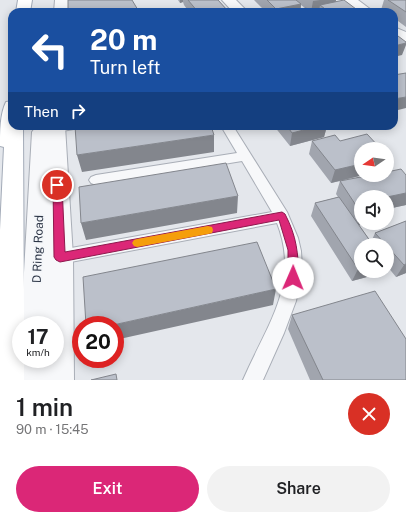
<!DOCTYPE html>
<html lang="en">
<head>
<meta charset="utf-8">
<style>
  :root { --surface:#fff; --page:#f2f2f2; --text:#202124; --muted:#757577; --accent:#db2777 }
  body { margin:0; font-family:"Public Sans",sans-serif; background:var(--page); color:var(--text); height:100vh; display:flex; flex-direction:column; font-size:15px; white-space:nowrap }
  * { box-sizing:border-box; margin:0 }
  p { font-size:13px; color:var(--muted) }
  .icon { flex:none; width:22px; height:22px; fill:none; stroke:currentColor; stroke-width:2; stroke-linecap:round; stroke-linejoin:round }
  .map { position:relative; height:380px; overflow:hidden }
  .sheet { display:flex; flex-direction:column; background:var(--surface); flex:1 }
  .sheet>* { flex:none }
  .hud { position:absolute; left:8px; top:8px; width:390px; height:122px; border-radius:12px; box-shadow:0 2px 10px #0003; background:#1a4fa0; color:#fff; overflow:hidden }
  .needle { width:26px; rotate:257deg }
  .tools { position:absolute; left:354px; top:142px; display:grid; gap:8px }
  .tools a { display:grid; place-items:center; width:40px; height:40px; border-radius:50%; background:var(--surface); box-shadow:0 2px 10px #0003; font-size:20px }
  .speed { position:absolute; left:12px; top:316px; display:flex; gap:8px; font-size:20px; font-weight:700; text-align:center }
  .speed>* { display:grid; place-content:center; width:52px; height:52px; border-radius:50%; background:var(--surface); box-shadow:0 2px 10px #0003; line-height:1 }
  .speed small { font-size:10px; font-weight:400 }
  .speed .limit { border:6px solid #d22; background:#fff; color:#111 }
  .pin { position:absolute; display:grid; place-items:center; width:34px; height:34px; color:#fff; margin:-17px; border:2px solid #fff; border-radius:50%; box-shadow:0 1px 4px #0007 }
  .me { position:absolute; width:44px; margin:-22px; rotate:1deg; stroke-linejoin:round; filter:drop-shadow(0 0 3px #0008) }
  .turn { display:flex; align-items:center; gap:14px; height:84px; padding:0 16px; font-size:18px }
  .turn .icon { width:52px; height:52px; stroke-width:2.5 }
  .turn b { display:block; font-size:28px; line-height:34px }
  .then { display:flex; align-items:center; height:38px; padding:0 16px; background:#0003; gap:8px; font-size:15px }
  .round { display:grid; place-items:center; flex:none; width:42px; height:42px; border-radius:21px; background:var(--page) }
  .summary { display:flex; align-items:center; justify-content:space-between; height:68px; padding:0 16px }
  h1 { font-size:24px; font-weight:600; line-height:30px }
  .primary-button { display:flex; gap:8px; margin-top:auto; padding:8px 16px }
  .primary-button a { flex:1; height:46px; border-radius:24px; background:var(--accent); color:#fff; font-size:16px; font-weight:600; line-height:46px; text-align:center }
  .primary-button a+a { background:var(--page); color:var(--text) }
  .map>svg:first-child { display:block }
</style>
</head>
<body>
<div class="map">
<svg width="406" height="380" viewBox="0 0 406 380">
  <rect width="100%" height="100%" fill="#e4e7ec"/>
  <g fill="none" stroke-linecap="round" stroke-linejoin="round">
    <defs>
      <path id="service" d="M 51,126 L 76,126 L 74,129 L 56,132 L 52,131 L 50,128 Z
        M 221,126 L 233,126 L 287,212 L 298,238 L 301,251 L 302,268 L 296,301 L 284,333 L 263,380 L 243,380 C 266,326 301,284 277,223 L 60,264 L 54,262 L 52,257 L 54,252 L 60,250 L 272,212 L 242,161 L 96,185 L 91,183 L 89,180 L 91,177 L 96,175 L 237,153 Z"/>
      <path id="minor" d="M 222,0 L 236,0 L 248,12 L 233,12 Z
        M 342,0 L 358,0 L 374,12 L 358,12 Z
        M 394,27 L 406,32 L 406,43 L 394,38 Z"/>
      <path id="tertiary" d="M 55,0 L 69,0 L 68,12 L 54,12 Z
        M 41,126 L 65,126 L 73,257 L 74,380 L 16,380 L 21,354 L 21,359 L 55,359 L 55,325 L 21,325 L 32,132 L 35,128 Z"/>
      <path id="primary" d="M 18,0 L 32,0 L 30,12 L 16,12 Z
        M 12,101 L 12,126 L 23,126 L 24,325 L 21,325 L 21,359 L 24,359 L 24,380 L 0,380 L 0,230 L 4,147 L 0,146 C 0,132 0,114 6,102 Z"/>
    </defs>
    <use href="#service" stroke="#a9aeb7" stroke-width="2"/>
    <use href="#minor" stroke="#a9aeb7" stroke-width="2"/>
    <use href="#tertiary" stroke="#a9aeb7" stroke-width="2"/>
    <use href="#primary" stroke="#a3abb8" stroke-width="2"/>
    <use href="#service" fill="#f7f8fa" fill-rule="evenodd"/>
    <use href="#minor" fill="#f7f8fa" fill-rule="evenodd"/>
    <use href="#tertiary" fill="#f7f8fa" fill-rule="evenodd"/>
    <use href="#primary" fill="#fff" fill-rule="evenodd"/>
  </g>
  <path fill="#a1a5ae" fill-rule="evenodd" d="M 178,0 L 218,0 L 228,11 L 228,12 L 189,12 L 184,5 L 183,2 L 180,3 Z
    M 254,0 L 336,0 L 336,2 L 360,12 L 319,12 L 319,11 L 314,12 L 266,12 ZM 301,5 L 305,8 L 301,9 Z
    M 384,0 L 406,0 L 406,27 L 394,18 L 394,12 L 385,12 L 381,10 Z
    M 274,126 L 327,126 L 324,137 L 290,146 Z
    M 312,141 L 361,175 L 363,175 L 341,181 L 406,175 L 406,205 L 392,208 L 387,217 L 387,197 L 361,197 L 361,223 L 370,223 L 359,225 L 371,242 L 375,233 L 406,221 L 406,273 L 396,277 L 387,266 L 387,245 L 361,245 L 361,271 L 380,271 L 378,274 L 352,281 L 311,216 L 315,203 L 338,197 L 336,194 L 340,181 L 331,183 L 309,154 Z
    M 292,315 L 406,380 L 310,380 L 288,329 Z"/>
  <path fill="#83868d" d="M 180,0 L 183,0 L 183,2 L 180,3 Z
    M 320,0 L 336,0 L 334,8 L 320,5 L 319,11 L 311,12 L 313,1 Z
    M 301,4 L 300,12 L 276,12 L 276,9 Z
    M 138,10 L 138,12 L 125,12 Z
    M 406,43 L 406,45 L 402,55 L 394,57 L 394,46 Z
    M 406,97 L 406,108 L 394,111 L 394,99 Z
    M 319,126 L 327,126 L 324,137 L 290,146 L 292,133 Z
    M 214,135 L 214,152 L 82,172 L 77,155 Z
    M 361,164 L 361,175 L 363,175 L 331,183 L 335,170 Z
    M 406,193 L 406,205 L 392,208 L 387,217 L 387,197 Z
    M 238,196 L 237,213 L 86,240 L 81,223 Z
    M 361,214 L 361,223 L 370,223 L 356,226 Z
    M 406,264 L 406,273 L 396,277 L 404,265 Z
    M 361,268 L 361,271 L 380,271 L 378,274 L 352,281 L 358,269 Z
    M 276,289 L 273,305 L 115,340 L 115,325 L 113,325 Z"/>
  <path fill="#bbc0ca" stroke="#83868d" d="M 68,0 L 132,0 L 138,10 L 125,12 L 68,12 Z
    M 188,0 L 218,0 L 228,11 L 222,12 L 198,12 Z
    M 267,0 L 296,0 L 301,4 L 276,9 Z
    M 344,0 L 360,12 L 329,12 L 320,5 Z
    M 388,0 L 406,0 L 406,12 Z
    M 306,8 L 312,12 L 281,12 Z
    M 394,33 L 406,42 L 406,43 L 394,46 Z
    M 406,73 L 406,97 L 394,99 L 394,75 Z
    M 75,126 L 211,126 L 214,135 L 77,155 Z
    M 287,126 L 319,126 L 292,133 Z
    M 367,134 L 381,149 L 361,149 L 361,164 L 335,170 L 312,141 L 335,135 L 340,141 Z
    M 226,163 L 238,196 L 81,223 L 79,187 Z
    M 401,169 L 406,175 L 406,193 L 387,197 L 361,197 L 361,213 L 340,181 L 371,175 L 387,175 L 387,172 Z
    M 339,197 L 373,245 L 361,245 L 361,268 L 358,269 L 315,203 Z
    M 387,200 L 392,207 L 387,208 Z
    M 406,221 L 406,264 L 404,265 L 387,246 L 387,245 L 386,245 L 375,233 Z
    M 257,242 L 276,289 L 113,325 L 86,325 L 83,277 Z
    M 375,291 L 406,339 L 406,380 L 323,380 L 292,315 Z
    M 116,374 L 117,380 L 91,380 Z"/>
  <path fill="#db2777" stroke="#8e194d" d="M 57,182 L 62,185 L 65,252 L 282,212 L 285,214 C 297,237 298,253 299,278 L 297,281 L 293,283 L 289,281 L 288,278 L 288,250 L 279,220 L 60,262 L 56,260 L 54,257 L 53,185 Z"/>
  <path fill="#f59e0b" d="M 208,226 L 212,227 L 213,230 L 212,233 L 208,234 L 137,247 L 134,246 L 132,243 L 134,240 L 137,239 Z"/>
  <g text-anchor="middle" stroke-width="3.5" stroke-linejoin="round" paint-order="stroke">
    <g font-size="12" fill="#2b3445" stroke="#f4f6f9">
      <text transform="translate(38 249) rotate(-88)" y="4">D Ring Road</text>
    </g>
  </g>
</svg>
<div class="tools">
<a><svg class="needle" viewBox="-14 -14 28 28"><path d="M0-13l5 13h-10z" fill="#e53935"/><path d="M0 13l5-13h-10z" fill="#757577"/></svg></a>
<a><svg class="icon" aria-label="sound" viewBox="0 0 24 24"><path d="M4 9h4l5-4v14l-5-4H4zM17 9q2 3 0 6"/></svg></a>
<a><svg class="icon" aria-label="search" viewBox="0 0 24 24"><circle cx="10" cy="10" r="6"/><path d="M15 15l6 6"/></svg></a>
</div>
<div class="speed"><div>17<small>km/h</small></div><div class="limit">20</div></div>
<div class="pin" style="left:57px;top:185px;background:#d93025"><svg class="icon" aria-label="arrive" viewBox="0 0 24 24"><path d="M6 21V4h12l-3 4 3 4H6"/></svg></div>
<svg class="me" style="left:293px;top:278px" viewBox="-20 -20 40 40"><circle r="19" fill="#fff"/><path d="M0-13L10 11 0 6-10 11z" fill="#db2777"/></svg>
<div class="hud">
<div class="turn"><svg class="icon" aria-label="left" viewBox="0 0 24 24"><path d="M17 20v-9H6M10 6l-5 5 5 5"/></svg><div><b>20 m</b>Turn left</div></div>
<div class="then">Then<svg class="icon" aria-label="right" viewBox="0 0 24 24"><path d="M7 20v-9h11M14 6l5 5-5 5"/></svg></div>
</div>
</div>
<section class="sheet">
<div class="summary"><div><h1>1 min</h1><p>90 m · 15:45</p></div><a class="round" style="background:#d93025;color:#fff"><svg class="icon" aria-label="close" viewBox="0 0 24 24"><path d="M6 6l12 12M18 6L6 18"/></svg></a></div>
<div class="primary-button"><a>Exit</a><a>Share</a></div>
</section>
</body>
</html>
